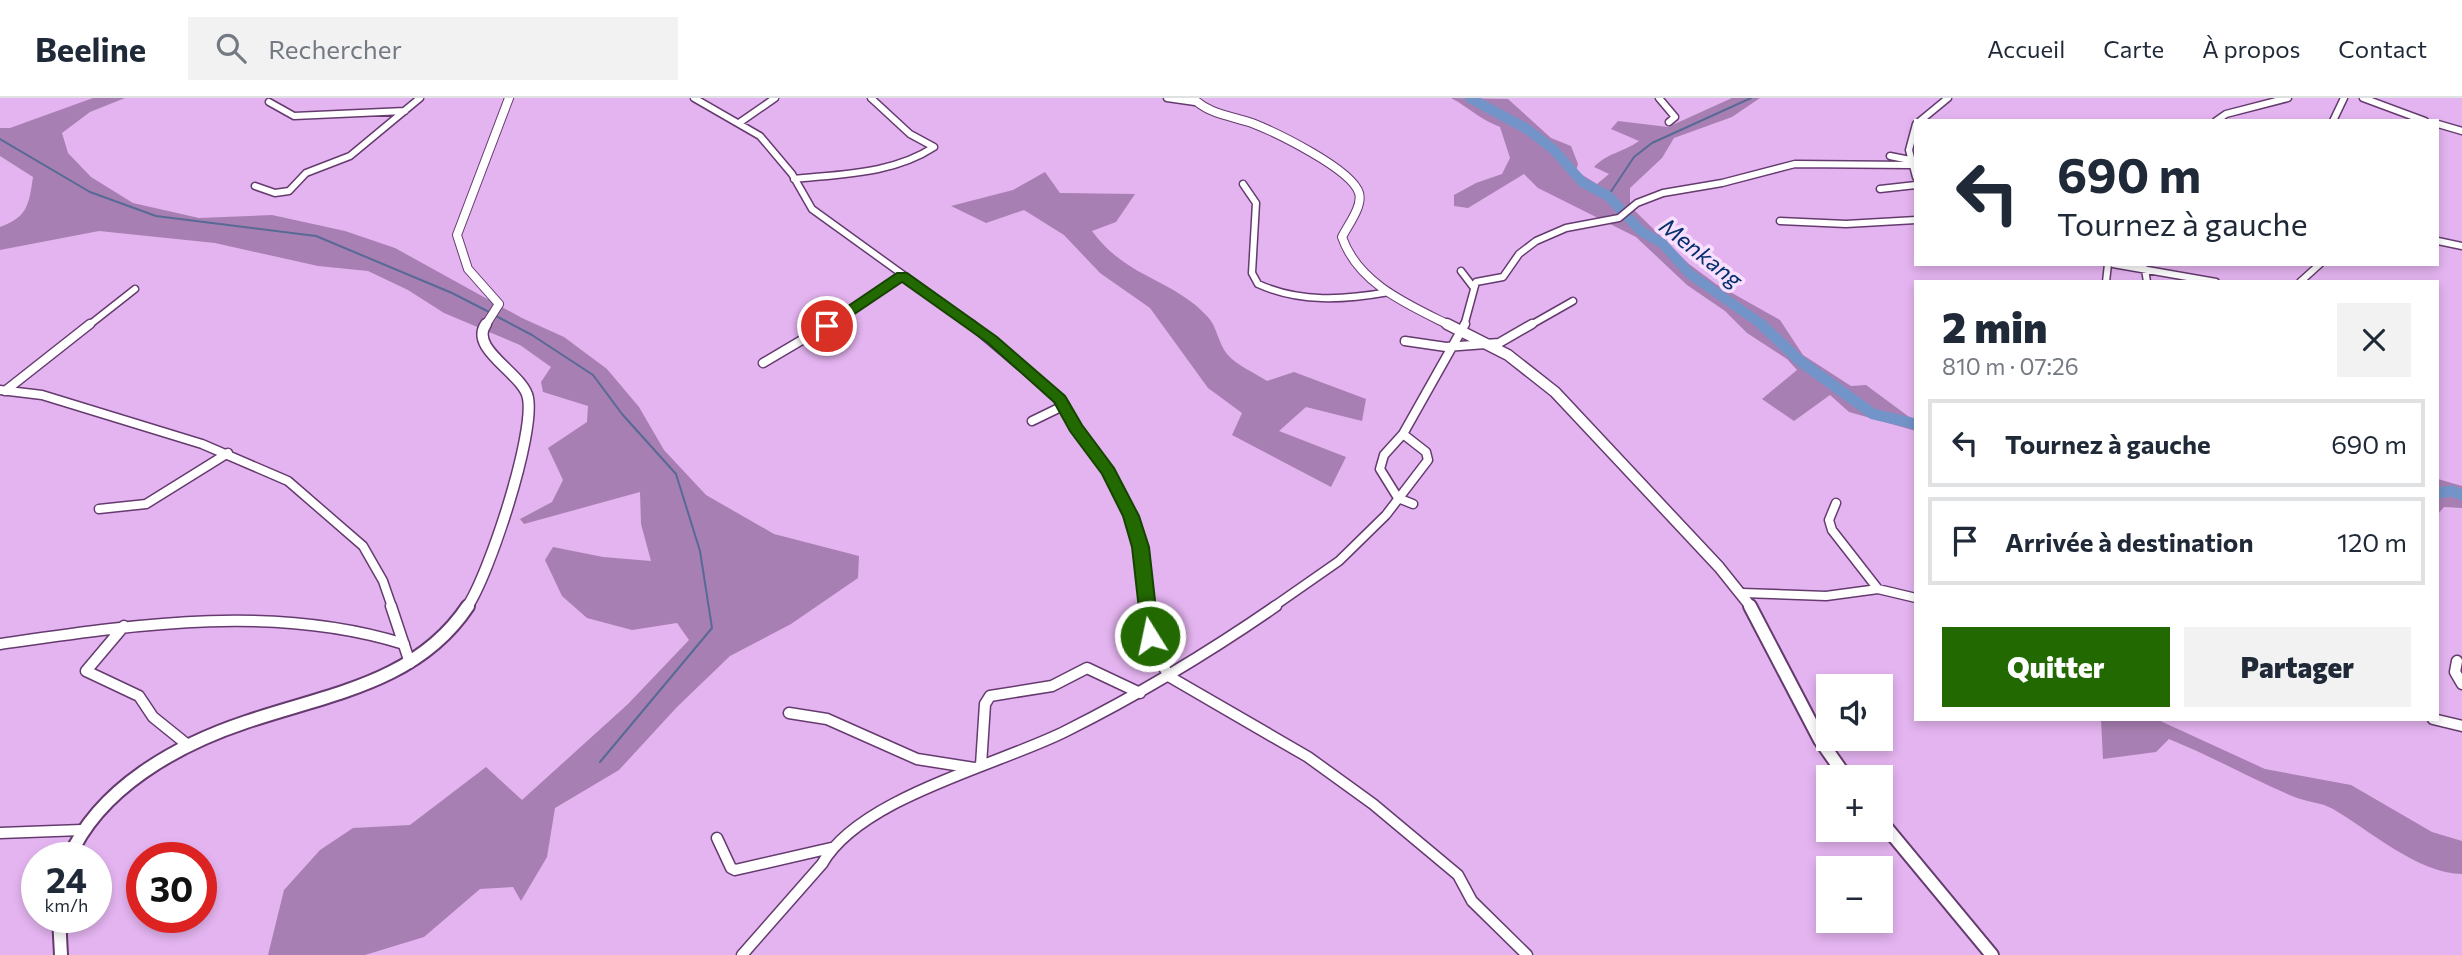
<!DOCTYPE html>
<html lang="fr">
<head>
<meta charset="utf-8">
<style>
  :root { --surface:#fff; --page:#f2f2f3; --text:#1f2937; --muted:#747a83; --line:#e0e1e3; --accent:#226902 }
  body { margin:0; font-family:Commissioner,sans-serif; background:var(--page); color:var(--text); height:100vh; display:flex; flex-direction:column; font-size:26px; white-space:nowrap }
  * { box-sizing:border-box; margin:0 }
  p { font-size:23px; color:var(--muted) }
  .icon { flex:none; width:38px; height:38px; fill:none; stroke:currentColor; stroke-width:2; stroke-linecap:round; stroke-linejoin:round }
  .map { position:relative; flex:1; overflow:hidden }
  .drawer { position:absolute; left:1914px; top:182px; width:525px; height:441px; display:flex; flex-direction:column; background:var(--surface); border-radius:0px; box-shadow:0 4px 10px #0003 }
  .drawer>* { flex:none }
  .banner { position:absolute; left:1914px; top:21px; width:525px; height:147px; border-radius:0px; box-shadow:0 4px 10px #0003; background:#fff; color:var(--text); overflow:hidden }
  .controls { position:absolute; left:1816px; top:576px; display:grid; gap:14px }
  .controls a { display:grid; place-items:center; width:77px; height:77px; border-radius:0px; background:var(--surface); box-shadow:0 4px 10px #0003; font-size:35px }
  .speed { position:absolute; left:21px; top:744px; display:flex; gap:14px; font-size:35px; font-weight:700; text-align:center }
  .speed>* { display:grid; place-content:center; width:91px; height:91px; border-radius:50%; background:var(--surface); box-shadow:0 4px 10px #0003; line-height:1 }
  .speed small { font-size:18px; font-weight:400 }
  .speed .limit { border:10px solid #d22; background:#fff; color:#111 }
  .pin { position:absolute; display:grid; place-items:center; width:60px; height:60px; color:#fff; margin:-30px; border:4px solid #fff; border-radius:50%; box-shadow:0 2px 7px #0007 }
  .me { position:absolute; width:77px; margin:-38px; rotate:350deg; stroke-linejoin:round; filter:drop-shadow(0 0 5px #0008) }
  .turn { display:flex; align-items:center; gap:24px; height:147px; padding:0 28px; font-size:32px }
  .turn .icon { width:91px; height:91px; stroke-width:2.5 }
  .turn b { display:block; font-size:49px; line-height:60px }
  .round { display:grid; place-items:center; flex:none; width:74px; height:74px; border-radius:0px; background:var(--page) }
  .head { display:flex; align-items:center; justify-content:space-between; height:119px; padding:0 28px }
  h1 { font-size:42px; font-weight:800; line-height:52px }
  .primary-button { display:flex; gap:14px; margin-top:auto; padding:14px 28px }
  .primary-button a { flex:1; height:80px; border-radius:0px; background:var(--accent); color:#fff; font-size:28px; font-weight:800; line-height:80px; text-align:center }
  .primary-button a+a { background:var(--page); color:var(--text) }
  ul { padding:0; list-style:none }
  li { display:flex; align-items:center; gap:21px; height:88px; margin:0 14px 10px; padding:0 14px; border:4px solid var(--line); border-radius:0px }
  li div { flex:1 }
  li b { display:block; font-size:26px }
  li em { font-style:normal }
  header { display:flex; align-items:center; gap:42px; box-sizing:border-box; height:98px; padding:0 35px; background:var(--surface); border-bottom:2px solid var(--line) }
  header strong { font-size:33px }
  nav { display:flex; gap:38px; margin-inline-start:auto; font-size:24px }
  .search { width:490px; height:63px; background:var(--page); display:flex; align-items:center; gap:18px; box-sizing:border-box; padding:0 24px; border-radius:0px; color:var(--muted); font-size:26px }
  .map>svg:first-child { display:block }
</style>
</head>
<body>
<header>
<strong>Beeline</strong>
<div class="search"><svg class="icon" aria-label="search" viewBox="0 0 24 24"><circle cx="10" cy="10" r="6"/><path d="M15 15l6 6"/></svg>Rechercher</div>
<nav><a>Accueil</a><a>Carte</a><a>À propos</a><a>Contact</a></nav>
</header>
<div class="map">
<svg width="2462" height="857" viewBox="0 0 2462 857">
  <rect width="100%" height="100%" fill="#e4b4f0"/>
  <path fill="#a87fb2" d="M 93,0 L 125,0 L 90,14 L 62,35 L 68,55 L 91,79 L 133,105 L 199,120 L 272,117 L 345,133 L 395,150 L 522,220 L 564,239 L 607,271 L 639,309 L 664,352 L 706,397 L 774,436 L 859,458 L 858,480 L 791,526 L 730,558 L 677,609 L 619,672 L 555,710 L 547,759 L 521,803 L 513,789 L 480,791 L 424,839 L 365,857 L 268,857 L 284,792 L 320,752 L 353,730 L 410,727 L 486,669 L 522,702 L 628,606 L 689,542 L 677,525 L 632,532 L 587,520 L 562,498 L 545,462 L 553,449 L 603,459 L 651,463 L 641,426 L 640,394 L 524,426 L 520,421 L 552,404 L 563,382 L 548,350 L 587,324 L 588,308 L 543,294 L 541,284 L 551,269 L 520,247 L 444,215 L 408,192 L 368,173 L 318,168 L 215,145 L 99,133 L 0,152 L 0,129 C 28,119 29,106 33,79 L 0,58 L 0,30 L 10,30 Z
    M 1451,0 L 1508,1 L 1551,40 L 1571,48 L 1578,66 L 1576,73 L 1597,86 L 1609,76 L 1594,69 C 1609,54 1622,55 1639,43 L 1611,31 L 1618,23 L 1668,29 L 1732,0 L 1760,0 L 1732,19 L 1674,40 L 1662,60 L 1630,90 L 1630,108 L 1689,166 L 1716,186 L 1780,222 L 1803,257 L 1851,288 L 1866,287 L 1916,324 L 1916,333 L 1849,314 L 1830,297 L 1794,323 L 1762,301 L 1797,272 L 1787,261 L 1747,235 L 1725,213 L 1687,187 L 1636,139 L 1538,90 L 1524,76 L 1468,110 L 1454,108 L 1454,97 L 1476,85 L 1502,76 L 1510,60 L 1500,29 C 1479,21 1470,10 1451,0 Z
    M 1045,74 L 1060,95 L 1135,96 L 1116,124 L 1092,133 C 1126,180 1173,181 1207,218 C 1217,228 1218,245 1227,256 C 1236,267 1255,275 1267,283 L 1294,274 L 1366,301 L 1362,323 L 1306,309 L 1279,333 L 1346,359 L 1331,389 L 1232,337 L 1242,315 L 1208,290 L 1150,210 L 1100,175 L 1064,137 L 1024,112 L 986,125 L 951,108 L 1013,92 Z
    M 2438,381 L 2462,388 L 2462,410 L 2444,409 L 2438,416 Z
    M 2101,621 L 2156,621 L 2265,671 L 2351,687 L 2432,734 L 2462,743 L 2462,776 C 2419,776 2369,732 2333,711 C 2321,704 2305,704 2292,698 C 2250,680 2211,658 2169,641 L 2156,654 L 2103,661 Z"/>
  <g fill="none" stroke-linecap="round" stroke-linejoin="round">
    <path stroke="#576a95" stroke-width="2" d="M 0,41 L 90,94 L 156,118 L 316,138 L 452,195 L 491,215
      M 1608,98 L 1634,59 L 1652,45 L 1751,0
      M 496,218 L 532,237 L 593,277 L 622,316 L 676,376 L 700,453 L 712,530 L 600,664"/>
    <path stroke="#7294c8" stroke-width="10" d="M 1470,0 L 1527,31 L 1554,52 L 1582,84 L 1608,98 L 1641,133 L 1663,146 L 1690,176 L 1764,228"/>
    <path stroke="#7294c8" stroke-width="11" d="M 1761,226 L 1800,263 L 1873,316 L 1916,326
      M 2438,395 L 2452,393 L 2462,397"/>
    <defs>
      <path id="street-far2" d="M 694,0 L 760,38 L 792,76 L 812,111 L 974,228
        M 1167,0 L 1195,4
        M 1659,0 L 1675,19 L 1669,24
        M 2363,0 L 2425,23
        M 269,4 L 294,18 L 405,13
        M 1920,23 L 1948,0
        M 2216,23 L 2226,16 L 2288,0
        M 2333,23 L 2344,0
        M 739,25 L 775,0
        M 1916,26 L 1909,52 L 1916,79
        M 2438,26 L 2462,33
        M 1890,58 L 1910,62
        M 794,81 C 841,76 893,76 934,49 L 910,36 L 871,0
        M 1243,86 L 1256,105 L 1252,175 L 1258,186 C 1300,205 1344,202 1389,194
        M 255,88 L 275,95 L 289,93 L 306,75 L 350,58 L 420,0
        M 1880,91 L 1916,87
        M 1780,123 L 1846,126 L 1916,122
        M 2438,143 L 2462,148
        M 2113,166 L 2216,184
        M 2145,171 L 2147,184
        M 1461,173 L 1474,190
        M 2106,184 L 2108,166
        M 2300,184 L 2320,166
        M 88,228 L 135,191
        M 827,228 L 902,178
        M 1464,228 L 1476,184 L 1503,179 L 1519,156 L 1536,143 L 1566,130 L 1619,120 L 1637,105 L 1663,95 L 1722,85 L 1795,66 L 1911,67
        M 1529,228 L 1573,203"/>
      <path id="street-far1" d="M 971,226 L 1063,304 L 1076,329 L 1109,373 L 1131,418 L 1140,449 L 1147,509
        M 1405,243 L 1446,249 L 1499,245 L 1532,226
        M 763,265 L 829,226
        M 0,292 L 42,297 L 202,346 L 288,383 L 363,448 L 383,483 L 392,509
        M 5,293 L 90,226
        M 1032,323 L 1065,307
        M 1403,336 L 1384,357 L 1380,371 L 1398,400 L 1413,406
        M 1836,405 L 1829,422 L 1832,432 L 1878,491
        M 99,411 L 146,406 L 228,355
        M 1742,495 L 1826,498 L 1878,491 L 1916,500
        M 1273,509 L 1339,463 L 1386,417 L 1428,362 L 1426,354 L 1403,336 L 1465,226"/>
      <path id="street" d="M 391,508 L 410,565
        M 1147,508 C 1150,535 1154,556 1170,579 L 1308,659 L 1373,706 L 1458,777 L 1472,803 L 1527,857
        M 124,528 L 86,573 L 139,598 L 153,619 L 189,648
        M 0,546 C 133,527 272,505 404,546
        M 2457,563 L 2455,574 L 2462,586
        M 789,615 L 827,621 L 917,661 L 974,670
        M 2433,621 L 2462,628
        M 981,667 L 985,606 L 990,598 L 1052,588 L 1087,570 L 1140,595
        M 0,735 L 82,732
        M 717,740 L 731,770 L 735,772 L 831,750
        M 742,857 L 822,766 C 860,699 999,667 1066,633 C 1140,596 1208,555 1276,508"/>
      <path id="secondary-far2" d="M 1193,0 C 1208,16 1232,18 1252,25 C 1275,34 1352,71 1359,95 C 1363,108 1348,127 1342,139 C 1358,186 1409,207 1451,228
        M 485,228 L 499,206 L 468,171 L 457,137 L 509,0"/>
      <path id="secondary-far1" d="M 1447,226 L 1508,257 L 1555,294 L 1719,469 L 1751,509
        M 467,509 C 489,477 535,337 528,300 C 524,276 468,251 486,226"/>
      <path id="secondary" d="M 1750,508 L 1820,642 L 1846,679
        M 1881,723 L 1992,857
        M 69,760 C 99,690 177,647 246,624 C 328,596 417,585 468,508
        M 59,819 L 61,857"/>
    </defs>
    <use href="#street-far2" stroke="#653b6f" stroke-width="9"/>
    <use href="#street-far1" stroke="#653b6f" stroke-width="11"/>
    <use href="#street" stroke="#653b6f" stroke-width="13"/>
    <use href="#secondary-far2" stroke="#653b6f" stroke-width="10"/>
    <use href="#secondary-far1" stroke="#653b6f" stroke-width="13"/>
    <use href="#secondary" stroke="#653b6f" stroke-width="16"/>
    <use href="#street-far2" stroke="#fff" stroke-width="6"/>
    <use href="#street-far1" stroke="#fff" stroke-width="8"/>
    <use href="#street" stroke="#fff" stroke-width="10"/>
    <use href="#secondary-far2" stroke="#fff" stroke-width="8"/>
    <use href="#secondary-far1" stroke="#fff" stroke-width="10"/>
    <use href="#secondary" stroke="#fff" stroke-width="12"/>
  </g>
  <path fill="#226902" stroke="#164401" stroke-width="2" d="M 897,175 L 907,175 L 997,239 L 1065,298 L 1082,327 L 1114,370 L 1139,418 L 1149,449 L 1159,538 L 1156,543 L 1150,545 L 1142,538 L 1132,449 L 1123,418 L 1102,376 L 1070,333 L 1054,304 L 988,245 L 902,184 L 832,231 L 823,231 L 823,225 Z"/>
  <g text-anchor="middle" stroke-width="7" stroke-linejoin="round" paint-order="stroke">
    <g font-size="23" font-style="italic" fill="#052f6d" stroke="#f7dffd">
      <text transform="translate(1701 155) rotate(38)" y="8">Menkang</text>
    </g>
  </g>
</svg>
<div class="controls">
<a><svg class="icon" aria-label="sound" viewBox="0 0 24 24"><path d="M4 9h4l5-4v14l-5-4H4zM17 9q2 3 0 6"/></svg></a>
<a>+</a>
<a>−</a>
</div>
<div class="speed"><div>24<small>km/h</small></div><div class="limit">30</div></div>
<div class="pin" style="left:827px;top:228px;background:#d93025"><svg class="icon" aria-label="arrive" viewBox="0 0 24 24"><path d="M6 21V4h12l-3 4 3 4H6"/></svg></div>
<svg class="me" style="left:1150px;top:538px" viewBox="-20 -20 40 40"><circle r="17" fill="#226902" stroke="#fff" stroke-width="3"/><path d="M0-11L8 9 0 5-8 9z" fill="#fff"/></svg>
<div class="banner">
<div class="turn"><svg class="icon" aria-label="left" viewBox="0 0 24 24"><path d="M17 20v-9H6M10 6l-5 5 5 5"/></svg><div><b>690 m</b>Tournez à gauche</div></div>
</div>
<section class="drawer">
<div class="head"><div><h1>2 min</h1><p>810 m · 07:26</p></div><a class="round"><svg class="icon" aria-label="close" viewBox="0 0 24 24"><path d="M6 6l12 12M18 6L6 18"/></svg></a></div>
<ul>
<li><svg class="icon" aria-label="left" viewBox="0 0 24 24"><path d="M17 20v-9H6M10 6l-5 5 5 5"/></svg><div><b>Tournez à gauche</b></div><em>690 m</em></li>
<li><svg class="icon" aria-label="arrive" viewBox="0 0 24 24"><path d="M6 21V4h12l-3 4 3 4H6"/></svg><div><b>Arrivée à destination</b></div><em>120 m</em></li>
</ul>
<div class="primary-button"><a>Quitter</a><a>Partager</a></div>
</section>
</div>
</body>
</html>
